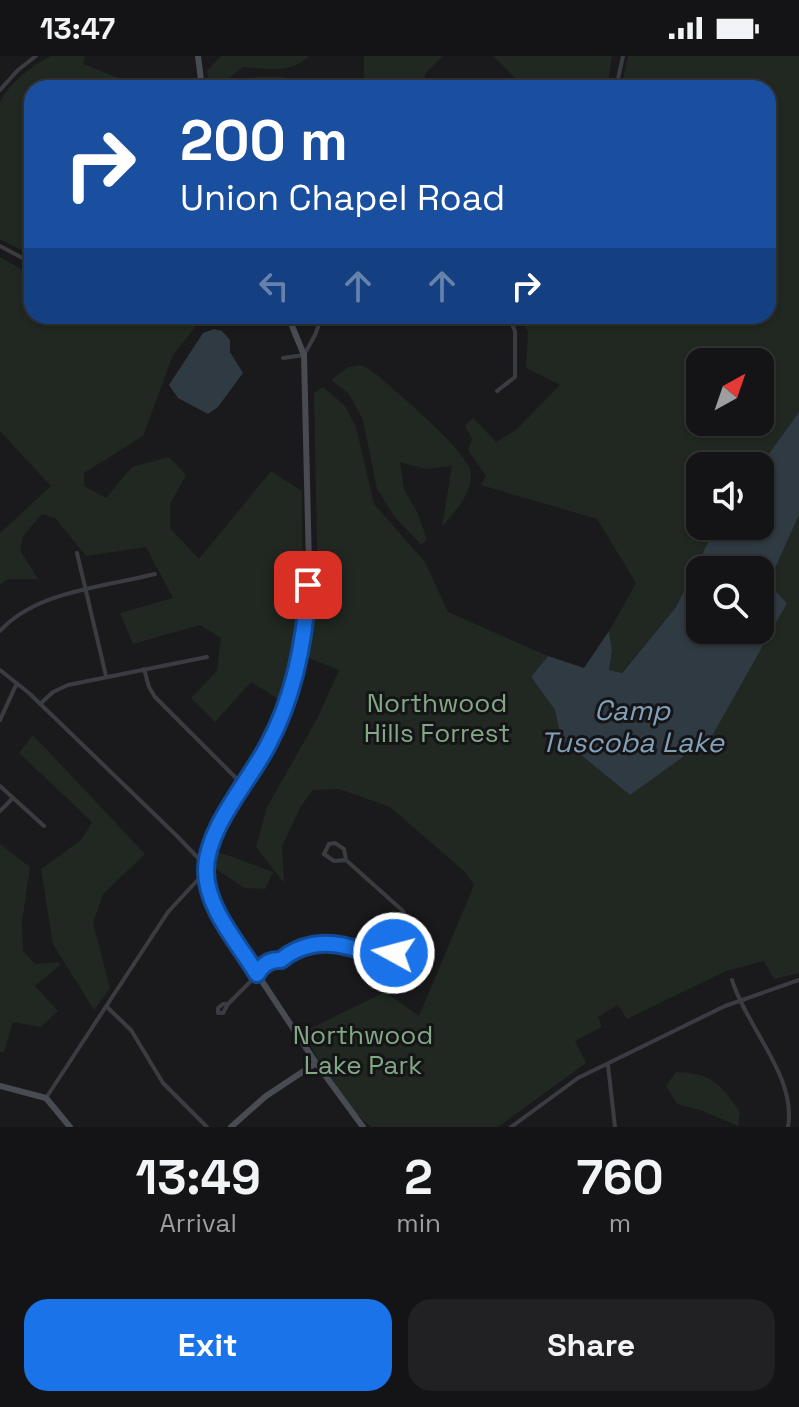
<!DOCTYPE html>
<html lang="en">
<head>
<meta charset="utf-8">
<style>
  :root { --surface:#141416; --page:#212123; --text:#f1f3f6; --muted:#9d9ea1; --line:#333335; --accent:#1a73e8 }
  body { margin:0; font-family:"Space Grotesk",sans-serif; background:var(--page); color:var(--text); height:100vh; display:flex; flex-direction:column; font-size:30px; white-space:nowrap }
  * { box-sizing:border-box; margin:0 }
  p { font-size:26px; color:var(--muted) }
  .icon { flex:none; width:44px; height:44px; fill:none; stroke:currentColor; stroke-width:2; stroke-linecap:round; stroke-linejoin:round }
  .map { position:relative; height:1071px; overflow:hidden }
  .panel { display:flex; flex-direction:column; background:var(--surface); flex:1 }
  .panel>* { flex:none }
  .guide { position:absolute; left:24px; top:24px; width:752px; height:244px; border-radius:24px; box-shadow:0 2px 6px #0004,0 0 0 2px var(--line); background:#1a4fa0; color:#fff; overflow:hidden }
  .needle { width:52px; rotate:40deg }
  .fabs { position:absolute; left:686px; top:292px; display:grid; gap:16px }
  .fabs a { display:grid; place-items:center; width:88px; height:88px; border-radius:16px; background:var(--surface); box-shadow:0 2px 6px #0004,0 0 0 2px var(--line); font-size:40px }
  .pin { position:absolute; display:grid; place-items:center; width:68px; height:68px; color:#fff; margin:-34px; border-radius:16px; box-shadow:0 4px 12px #0006 }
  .me { position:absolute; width:88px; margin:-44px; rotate:277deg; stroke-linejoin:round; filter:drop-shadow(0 0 6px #0008) }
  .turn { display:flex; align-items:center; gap:28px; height:168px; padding:0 24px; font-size:36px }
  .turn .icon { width:104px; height:104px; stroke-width:2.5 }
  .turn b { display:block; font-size:56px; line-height:68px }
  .lanes { display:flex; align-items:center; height:76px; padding:0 24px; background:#0003; justify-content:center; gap:40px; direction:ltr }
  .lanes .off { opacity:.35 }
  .eta { display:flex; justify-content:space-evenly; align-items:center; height:136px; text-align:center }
  .eta b { font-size:48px; font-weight:700; line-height:56px }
  .primary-button { display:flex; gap:16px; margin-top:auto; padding:16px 24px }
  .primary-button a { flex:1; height:92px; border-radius:24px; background:var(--accent); color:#fff; font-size:32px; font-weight:700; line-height:92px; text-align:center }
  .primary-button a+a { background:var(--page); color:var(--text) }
  .status { display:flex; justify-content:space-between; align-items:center; height:56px; padding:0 40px; background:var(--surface); direction:ltr }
  .status svg { height:22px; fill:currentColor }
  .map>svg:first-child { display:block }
</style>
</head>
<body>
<div class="status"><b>13:47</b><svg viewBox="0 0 49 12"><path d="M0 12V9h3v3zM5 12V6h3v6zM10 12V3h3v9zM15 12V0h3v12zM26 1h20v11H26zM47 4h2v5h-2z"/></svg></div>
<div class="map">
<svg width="799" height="1071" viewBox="0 0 799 1071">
  <rect width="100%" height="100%" fill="#1a1a1d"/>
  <path fill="#202821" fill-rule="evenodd" d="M 51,0 L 85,0 L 83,8 L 145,32 L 32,32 L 32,199 L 0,183 L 0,46 C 10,27 32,9 51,0 Z
    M 221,0 L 309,0 C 290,19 267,12 243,11 L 222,28 L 209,32 L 207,15 Z
    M 364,0 L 443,0 L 425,18 L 422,32 L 347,32 L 364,22 Z
    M 493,0 L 612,0 L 607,32 L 525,32 Z
    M 628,0 L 799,0 L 799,356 L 760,410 L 700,410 L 700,470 L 716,470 L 676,551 L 621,617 L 609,614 L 612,595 L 609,575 L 636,527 L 597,463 L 481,429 L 486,420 L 468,394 L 472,383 L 465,370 L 473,362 L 496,386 L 516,374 L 560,329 L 526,312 L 528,276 L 519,260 L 768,260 L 768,32 L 621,32 ZM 700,306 L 760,306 L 760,366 L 700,366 Z
    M 256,21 L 282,21 L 287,32 L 229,32 Z
    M 0,201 L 32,219 L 32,260 L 204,260 L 173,299 L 143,380 L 84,417 L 84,430 L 106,442 L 132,411 L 169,401 L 186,419 L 170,448 L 170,472 L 199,503 L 271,415 L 302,435 C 302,509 307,574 280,644 L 251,626 L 215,666 L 191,642 L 217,615 L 221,582 L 200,569 L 133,588 L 120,557 L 173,542 L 146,491 L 86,500 L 55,462 L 42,458 L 23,480 L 20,494 L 38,523 L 8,523 L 0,529 L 0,477 L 51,430 L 0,375 Z
    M 362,309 L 376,318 C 394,334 469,396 471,417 C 472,439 455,455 442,471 L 452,410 L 425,413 L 400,406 L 404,433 L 417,456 L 427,483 L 421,489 L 394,460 L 377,433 L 363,364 L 349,338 L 331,324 L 348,311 Z
    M 323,331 L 345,350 L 356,371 L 374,448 L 425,506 L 448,556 L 548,600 L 531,621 L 555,654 L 561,683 L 630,739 L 787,547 L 768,528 L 799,459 L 799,917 L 774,923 L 764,905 L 726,915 L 627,963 L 618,949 L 598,961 L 602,971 L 575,985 L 586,1007 L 498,1071 L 371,1071 L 341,1044 L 303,976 L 385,936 L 419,960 L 474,829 L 465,816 L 390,751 L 339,733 L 313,734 L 301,750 L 282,790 L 284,827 L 256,791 L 267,751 L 317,663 L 339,614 L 309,602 L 318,538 L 314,337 Z
    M 33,679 L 145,798 L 103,838 L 93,867 L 110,932 L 94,954 L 53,888 L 41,813 L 81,784 L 92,766 L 19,697 Z
    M 0,788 L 30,811 L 22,866 L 23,895 L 35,908 L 58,906 L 60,909 L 35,930 L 58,955 L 41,971 L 13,966 L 4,996 L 0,996 Z
    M 211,793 L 273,816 L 265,833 L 245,832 L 208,808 Z
    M 676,1016 C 714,1018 719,1027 740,1056 L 738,1070 L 703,1055 L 677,1048 L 666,1030 Z"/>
  <path fill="#2f3a42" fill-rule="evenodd" d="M 214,273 L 222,275 L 230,284 L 230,296 L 243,317 L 218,351 L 208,358 L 178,342 L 169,329 L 203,277 Z
    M 799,356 L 799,459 L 768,528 L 787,547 L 712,680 L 630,739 L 561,683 L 555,654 L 531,621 L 548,600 L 584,612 L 609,575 L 612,595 L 609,614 L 622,617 L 676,551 L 716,470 L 760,470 L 760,410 ZM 700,514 L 760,514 L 760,574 L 700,574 Z"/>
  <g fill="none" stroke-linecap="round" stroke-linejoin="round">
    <path stroke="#3b3c42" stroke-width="4" d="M 616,32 L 623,0
      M 0,34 L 18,14 L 36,0
      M 0,190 L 32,207
      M 283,302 L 304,299 L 315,279 L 322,260
      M 497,335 L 515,321 L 515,275 L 508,260
      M 77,497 L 106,620
      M 0,575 C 36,535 104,531 155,518
      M 144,613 L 149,631 L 155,641 L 242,728
      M 0,614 L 29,637 L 177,780 L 200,804 L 206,815 L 168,856 L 46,1042
      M 40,648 L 53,636 L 68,629 L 207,601
      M 0,664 L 17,627
      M 0,730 L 44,770
      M 0,755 L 13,742
      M 335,787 L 344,793 L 346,804 L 334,805 L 324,798 L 329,788 Z
      M 281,904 L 273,903 L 261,911 L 257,918 C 273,919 277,906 288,898 C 298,891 311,888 324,888 C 353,887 386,915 406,885 L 408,866 L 403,855 L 346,804
      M 732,924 C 747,972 797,1021 788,1071
      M 223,948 L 228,948 L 223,957 L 218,957 L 218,952 Z
      M 228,948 L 257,919
      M 107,951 L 131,974 L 163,1027 L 207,1071
      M 608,1009 L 615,1071
      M 511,1071 L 578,1022 L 725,950 L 799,924"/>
    <path stroke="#494b52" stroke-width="6" d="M 198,0 L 202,32
      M 288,260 L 304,299 L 309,510 L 305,567 L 297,615 L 281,662 L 268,690 L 228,753 L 213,787 L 206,815 L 213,845 L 221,863 L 316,1007 L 363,1071
      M 0,1030 L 46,1042 L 70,1071
      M 231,1071 L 266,1040 L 316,1007"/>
  </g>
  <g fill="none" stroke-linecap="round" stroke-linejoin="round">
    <defs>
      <path id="route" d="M 308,529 C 305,585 295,639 268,689 C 249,726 206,772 206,815 C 206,852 239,888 257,918 C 262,909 269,903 281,904 C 300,888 325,884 349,891 C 365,895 377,903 394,897"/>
    </defs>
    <use href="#route" stroke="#114b97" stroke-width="20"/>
    <use href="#route" stroke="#1a73e8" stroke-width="14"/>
  </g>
  <g text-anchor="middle" stroke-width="6" stroke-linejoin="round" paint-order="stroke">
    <g font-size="26" fill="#83a885" stroke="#151518">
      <text x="437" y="656">Northwood<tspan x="437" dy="30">Hills Forrest</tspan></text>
      <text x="363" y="988">Northwood<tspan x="363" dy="30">Lake Park</tspan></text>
    </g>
    <g font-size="28" font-style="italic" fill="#83a0b8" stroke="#151518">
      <text x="632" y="664">Camp<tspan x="632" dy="32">Tuscoba Lake</tspan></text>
    </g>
  </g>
</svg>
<div class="fabs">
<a><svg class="needle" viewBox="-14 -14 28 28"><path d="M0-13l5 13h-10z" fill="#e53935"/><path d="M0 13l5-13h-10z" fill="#9d9ea1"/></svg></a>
<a><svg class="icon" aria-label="sound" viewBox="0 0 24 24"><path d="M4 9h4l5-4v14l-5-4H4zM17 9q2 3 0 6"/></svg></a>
<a><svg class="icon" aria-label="search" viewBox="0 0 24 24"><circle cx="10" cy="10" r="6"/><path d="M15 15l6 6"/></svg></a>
</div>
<div class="pin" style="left:308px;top:529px;background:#d93025"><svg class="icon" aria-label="arrive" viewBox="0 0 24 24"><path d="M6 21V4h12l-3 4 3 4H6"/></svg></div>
<svg class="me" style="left:394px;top:897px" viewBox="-20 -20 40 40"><circle r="17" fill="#1a73e8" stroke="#fff" stroke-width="3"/><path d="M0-11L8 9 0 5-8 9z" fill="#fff"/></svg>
<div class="guide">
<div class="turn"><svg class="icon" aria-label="right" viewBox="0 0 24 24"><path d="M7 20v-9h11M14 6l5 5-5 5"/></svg><div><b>200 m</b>Union Chapel Road</div></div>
<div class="lanes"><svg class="icon off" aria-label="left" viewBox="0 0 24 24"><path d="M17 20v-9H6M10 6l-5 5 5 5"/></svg><svg class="icon off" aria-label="ahead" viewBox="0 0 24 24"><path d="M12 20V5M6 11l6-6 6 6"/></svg><svg class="icon off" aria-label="ahead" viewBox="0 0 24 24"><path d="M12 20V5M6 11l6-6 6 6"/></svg><svg class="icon" aria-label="right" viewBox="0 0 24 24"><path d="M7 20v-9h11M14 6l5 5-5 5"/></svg></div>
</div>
</div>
<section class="panel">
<div class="eta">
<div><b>13:49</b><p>Arrival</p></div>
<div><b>2</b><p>min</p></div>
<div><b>760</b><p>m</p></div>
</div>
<div class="primary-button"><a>Exit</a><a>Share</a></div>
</section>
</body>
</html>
